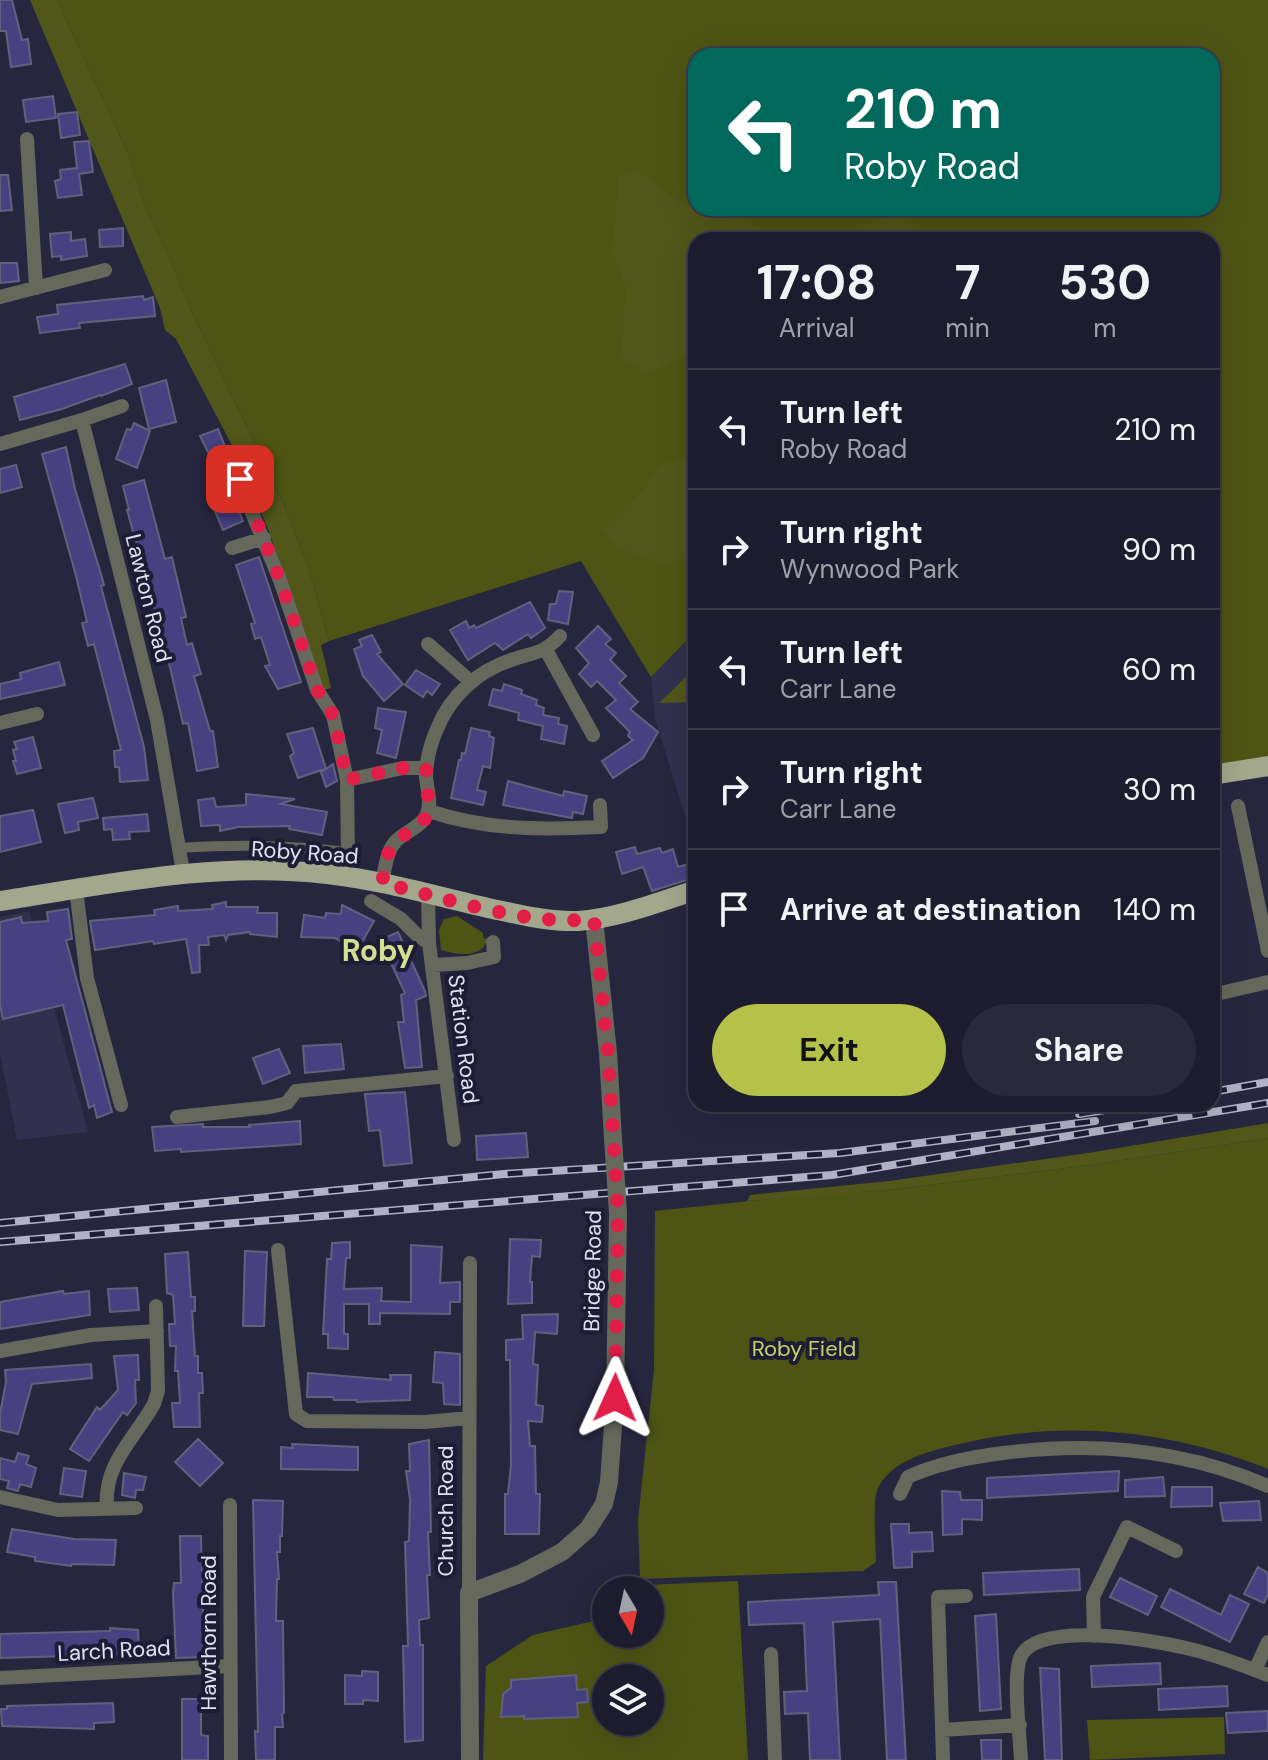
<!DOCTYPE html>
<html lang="en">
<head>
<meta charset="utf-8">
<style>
  :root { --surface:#1d1c2f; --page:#2a293b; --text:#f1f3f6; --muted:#a0a1aa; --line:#3b3a4b; --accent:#b6c149 }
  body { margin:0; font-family:"DM Sans",sans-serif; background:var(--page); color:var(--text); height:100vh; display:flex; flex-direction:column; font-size:30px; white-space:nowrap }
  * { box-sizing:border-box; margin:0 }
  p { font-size:26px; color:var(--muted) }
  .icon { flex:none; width:44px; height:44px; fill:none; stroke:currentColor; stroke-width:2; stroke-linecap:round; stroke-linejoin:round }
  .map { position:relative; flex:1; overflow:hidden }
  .drawer { position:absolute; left:688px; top:232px; width:532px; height:880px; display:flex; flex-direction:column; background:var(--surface); border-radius:24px; box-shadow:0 8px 32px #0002,0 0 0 2px var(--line) }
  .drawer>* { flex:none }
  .banner { position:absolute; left:688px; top:48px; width:532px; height:168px; border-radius:24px; box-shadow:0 8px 32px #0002,0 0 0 2px var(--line); background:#00695c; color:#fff; overflow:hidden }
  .needle { width:52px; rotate:171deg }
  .fabs { position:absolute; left:592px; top:1576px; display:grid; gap:16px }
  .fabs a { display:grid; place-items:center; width:72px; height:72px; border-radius:50%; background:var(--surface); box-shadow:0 8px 32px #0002,0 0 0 2px var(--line); font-size:40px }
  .pin { position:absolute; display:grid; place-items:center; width:68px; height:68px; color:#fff; margin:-34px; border-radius:16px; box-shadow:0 4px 12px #0006 }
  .me { position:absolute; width:88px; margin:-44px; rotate:1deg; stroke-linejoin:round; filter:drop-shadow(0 0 6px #0008) }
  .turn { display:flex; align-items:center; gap:28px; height:168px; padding:0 24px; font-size:36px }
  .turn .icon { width:104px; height:104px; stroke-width:2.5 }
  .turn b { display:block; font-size:56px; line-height:68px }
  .eta { display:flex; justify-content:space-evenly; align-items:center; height:136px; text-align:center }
  .eta b { font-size:48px; font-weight:700; line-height:56px }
  .button { display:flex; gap:16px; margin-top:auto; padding:16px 24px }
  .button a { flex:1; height:92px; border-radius:48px; background:var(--accent); color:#111; font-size:32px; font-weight:700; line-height:92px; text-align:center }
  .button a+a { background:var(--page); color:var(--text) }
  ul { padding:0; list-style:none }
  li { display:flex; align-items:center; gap:24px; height:120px; padding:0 24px; border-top:2px solid var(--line) }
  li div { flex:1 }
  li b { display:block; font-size:30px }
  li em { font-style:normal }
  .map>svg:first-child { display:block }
</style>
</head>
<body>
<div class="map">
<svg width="1268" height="1760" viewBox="0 0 1268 1760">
  <rect width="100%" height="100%" fill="#27263f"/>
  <path fill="#31304e" d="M 696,631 L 696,851 L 655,719 L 651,677 Z
    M 30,911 L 35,938 L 88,1132 L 17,1140 L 0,1053 L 0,917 Z"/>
  <path fill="#4e5413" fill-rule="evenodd" d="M 57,0 L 1268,0 L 1268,766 L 1212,774 L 1212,240 L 696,240 L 696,631 L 651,677 L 581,561 L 329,641 L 309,569 L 284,505 L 191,310 L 171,261 L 146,209 L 127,151 ZM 696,56 L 1212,56 L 1212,208 L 696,208 Z
    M 457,916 L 483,933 L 483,938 L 487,939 C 483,959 457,955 441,950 L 439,930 L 444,919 Z
    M 1268,1138 L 1268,1469 C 1167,1429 1061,1419 955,1445 C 927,1452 892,1460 878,1488 C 872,1499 876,1547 876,1562 L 863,1571 L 640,1579 L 638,1520 L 654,1370 L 655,1211 L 807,1195 L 889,1190 L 1090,1165 Z
    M 738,1581 L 748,1760 L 483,1760 L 486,1666 L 533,1635 L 598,1620 L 598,1587 ZM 606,1590 L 650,1590 L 650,1634 L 606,1634 ZM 606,1678 L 650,1678 L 650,1722 L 606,1722 Z
    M 1224,1717 L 1225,1754 L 1090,1760 L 1087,1720 Z"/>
  <path fill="#515719" d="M 30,0 L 57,0 L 127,151 L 146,209 L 171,261 L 191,310 L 284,505 L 309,569 L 329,641 L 321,645 L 331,688 L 323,690 L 268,529 L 236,453 L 176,339 L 165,330 L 160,308 Z
    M 637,170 L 681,203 L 732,213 L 787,240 L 696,240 L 696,351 L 646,374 L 621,357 L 626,287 L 612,252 L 619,176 Z
    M 901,218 L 932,240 L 839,240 L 873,220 Z
    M 696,456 L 696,544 L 669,565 L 618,548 L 603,528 L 643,490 L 662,463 Z
    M 696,667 L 696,702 L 659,703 Z
    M 1268,1123 L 1268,1138 L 1090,1165 L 889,1190 L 747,1201 L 750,1195 L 889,1181 L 1088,1153 Z"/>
  <path fill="#474182" stroke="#61617e" stroke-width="2" d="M 0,0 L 12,0 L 22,40 L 28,39 L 31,64 L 11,67 L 6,31 L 0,31 Z
    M 53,96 L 56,118 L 26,122 L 23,100 Z
    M 77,112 L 80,135 L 61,138 L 58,114 Z
    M 89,141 L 93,172 L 79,174 L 82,195 L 58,198 L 55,181 L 61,179 L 60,170 L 77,168 L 74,142 Z
    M 0,175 L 8,175 L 12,210 L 0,211 Z
    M 123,228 L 123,246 L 100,247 L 99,230 Z
    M 71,232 L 71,241 L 85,239 L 87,256 L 61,260 L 61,256 L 52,257 L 50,234 Z
    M 0,263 L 17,263 L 19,281 L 0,283 Z
    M 143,296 L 144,300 L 153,297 L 155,316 L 79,323 L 80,328 L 40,333 L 37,317 L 58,314 L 57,305 Z
    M 125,364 L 132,384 L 101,396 L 100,395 L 62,409 L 20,420 L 14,397 Z
    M 166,380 L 176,422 L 149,429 L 139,388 Z
    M 134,423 L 150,431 L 137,468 L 116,459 L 127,429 L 131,430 Z
    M 218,429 L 226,449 L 210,456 L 200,436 Z
    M 66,447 L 75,489 L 101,574 L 104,585 L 101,586 L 144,747 L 148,780 L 120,782 L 119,767 L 115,767 L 114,751 L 121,750 L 94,644 L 88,646 L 82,623 L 87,622 L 76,576 L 42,454 Z
    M 16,465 L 22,487 L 0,493 L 0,469 Z
    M 144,480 L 165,559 L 172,557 L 186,617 L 181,618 L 187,645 L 192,643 L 201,674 L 194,676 L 210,731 L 213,731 L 218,767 L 197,771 L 188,723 L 183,724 L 166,650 L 127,510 L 129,510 L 123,486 Z
    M 228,484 L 243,521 L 223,530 L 207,493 Z
    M 259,557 L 301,682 L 278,689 L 265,666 L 270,665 L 261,637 L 255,639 L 251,624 L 255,623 L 236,565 Z
    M 559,591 L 573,592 L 568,624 L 548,620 L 550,604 L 556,604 Z
    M 530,602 L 545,628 L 531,638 L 528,634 L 503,650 L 495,643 L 468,660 L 450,630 L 466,621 L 469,628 L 474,625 L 476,628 Z
    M 598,626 L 611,639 L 605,644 L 616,653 L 610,660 L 626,676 L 619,683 L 638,702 L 630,709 L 658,732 L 643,758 L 613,778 L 602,761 L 633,740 L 628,736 L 630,732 L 606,708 L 616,700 L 597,681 L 591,687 L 579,674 L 589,663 L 576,648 Z
    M 372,635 L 381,652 L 377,654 L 403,684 L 384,701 L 363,676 L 354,649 L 362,646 L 359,640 Z
    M 59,662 L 65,685 L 0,699 L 0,684 L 21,679 L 20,673 Z
    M 416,670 L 440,684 L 432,695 L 427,691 L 423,697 L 405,685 Z
    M 504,684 L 522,690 L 521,694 L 537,700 L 536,705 L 544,708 L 543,715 L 559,718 L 558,724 L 567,726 L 564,744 L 541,739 L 543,726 L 518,720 L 519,713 L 489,705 L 493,689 L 502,691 Z
    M 378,708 L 406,712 L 396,758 L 377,753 L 382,730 L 375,728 Z
    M 313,728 L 326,769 L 333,764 L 337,781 L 326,787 L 321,772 L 325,769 L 298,778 L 290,756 L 294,753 L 287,734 Z
    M 471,728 L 490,732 L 489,736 L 494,738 L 490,768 L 483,766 L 477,790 L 486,792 L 483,805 L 451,798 L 459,760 L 461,760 L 462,753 L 465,754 Z
    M 33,737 L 41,768 L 17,774 L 13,761 L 16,761 L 13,750 L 17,749 L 14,742 Z
    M 508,781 L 563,796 L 564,791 L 587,796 L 583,814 L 573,812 L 572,818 L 503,805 Z
    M 246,794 L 295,799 L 281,804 L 327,812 L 322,835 L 289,829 L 290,826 L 238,827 L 220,831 L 220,825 L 201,826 L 198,800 L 214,798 L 216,807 L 246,805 Z
    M 93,798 L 98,818 L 78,822 L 79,830 L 65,833 L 58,804 Z
    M 33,810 L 41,842 L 0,852 L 0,816 Z
    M 147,814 L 149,831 L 129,832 L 130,839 L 113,840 L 112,829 L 104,830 L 103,818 Z
    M 635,847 L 637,854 L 660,848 L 662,853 L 673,849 L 678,867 L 696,862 L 696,877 L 652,891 L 643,867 L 622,874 L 616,852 Z
    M 226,902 L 226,907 L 258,907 L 257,913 L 277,913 L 277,937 L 250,934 L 250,932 L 228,935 L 226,940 L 224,935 L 208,937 L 209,945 L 199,945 L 200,972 L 192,973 L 186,939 L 154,944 L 153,941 L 95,950 L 90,921 L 155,915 L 154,910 L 178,906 L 178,911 L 213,909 L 212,905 Z
    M 342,905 L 374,921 L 361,944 L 358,941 L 355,949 L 335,938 L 301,937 L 304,915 L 325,918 L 326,913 L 341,914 Z
    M 68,909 L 72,939 L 66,940 L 112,1112 L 97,1118 L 94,1105 L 89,1108 L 63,1005 L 3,1019 L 0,1005 L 0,922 L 21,917 L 22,923 L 48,921 L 47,912 Z
    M 398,932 L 425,991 L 426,996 L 416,1000 L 422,1067 L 405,1068 L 398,1022 L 404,1022 L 401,995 L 405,993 L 380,940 Z
    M 341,1044 L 344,1069 L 305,1073 L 303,1046 Z
    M 279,1049 L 290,1073 L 263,1084 L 253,1058 Z
    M 405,1092 L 412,1163 L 384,1166 L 380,1130 L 369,1131 L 365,1094 Z
    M 300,1121 L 301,1144 L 181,1152 L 181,1149 L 155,1151 L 152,1127 L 203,1124 L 203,1127 L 250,1127 L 249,1125 Z
    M 526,1133 L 528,1157 L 477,1160 L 476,1136 Z
    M 510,1239 L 541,1240 L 540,1257 L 532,1256 L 530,1282 L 532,1282 L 532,1303 L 508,1304 Z
    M 350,1242 L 350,1258 L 346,1258 L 344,1289 L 382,1288 L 381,1301 L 411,1302 L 411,1245 L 442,1247 L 440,1283 L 460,1282 L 460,1302 L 450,1302 L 450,1314 L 380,1313 L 380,1324 L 369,1324 L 369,1304 L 344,1304 L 344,1334 L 348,1334 L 348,1349 L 328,1348 L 328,1334 L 323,1334 L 327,1259 L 331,1259 L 332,1243 Z
    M 245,1251 L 267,1252 L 264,1326 L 243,1326 Z
    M 188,1252 L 191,1297 L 195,1297 L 195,1311 L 192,1311 L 195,1356 L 198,1356 L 198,1373 L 202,1373 L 203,1393 L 199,1393 L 200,1427 L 174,1427 L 172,1403 L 180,1403 L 178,1371 L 175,1371 L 176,1346 L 170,1346 L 169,1324 L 175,1324 L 173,1295 L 167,1293 L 165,1254 Z
    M 137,1288 L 139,1310 L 110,1312 L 108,1289 Z
    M 63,1291 L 64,1294 L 89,1291 L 90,1315 L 0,1329 L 0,1302 Z
    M 558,1314 L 557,1334 L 535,1332 L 533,1364 L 538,1365 L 536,1405 L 543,1406 L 542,1422 L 528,1421 L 530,1446 L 535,1446 L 536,1494 L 540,1494 L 539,1534 L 505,1534 L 505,1494 L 508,1494 L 511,1464 L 510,1360 L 506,1360 L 506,1340 L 523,1339 L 522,1315 Z
    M 435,1352 L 460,1354 L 460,1405 L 444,1404 L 443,1383 L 433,1382 Z
    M 138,1355 L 139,1380 L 135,1380 L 136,1403 L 127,1415 L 123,1412 L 89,1461 L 70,1449 L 97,1407 L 100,1410 L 118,1390 L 114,1356 Z
    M 91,1364 L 92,1378 L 32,1384 L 18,1434 L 0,1430 L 0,1414 L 6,1382 L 5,1370 Z
    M 308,1373 L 391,1380 L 390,1375 L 411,1375 L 410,1400 L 357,1402 L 357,1400 L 334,1400 L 333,1397 L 307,1397 Z
    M 198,1439 L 223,1463 L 200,1486 L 175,1462 Z
    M 429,1440 L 431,1532 L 428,1532 L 430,1575 L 427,1575 L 429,1618 L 419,1620 L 420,1645 L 423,1645 L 423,1740 L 405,1742 L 403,1646 L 408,1646 L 405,1542 L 409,1541 L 410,1499 L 406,1471 L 410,1471 L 409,1444 Z
    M 292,1444 L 358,1447 L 358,1470 L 281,1469 L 281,1447 L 293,1448 Z
    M 18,1453 L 29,1456 L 26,1464 L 36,1468 L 31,1487 L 20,1484 L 18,1491 L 7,1488 L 9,1481 L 0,1479 L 0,1458 L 15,1462 Z
    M 64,1468 L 86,1471 L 82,1497 L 60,1494 Z
    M 1119,1471 L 1118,1491 L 987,1498 L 987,1478 Z
    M 124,1473 L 146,1477 L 143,1490 L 136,1490 L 135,1498 L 122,1495 Z
    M 1163,1477 L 1165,1496 L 1125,1497 L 1125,1480 Z
    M 1172,1487 L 1212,1487 L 1212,1506 L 1171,1507 Z
    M 942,1491 L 960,1492 L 961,1500 L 982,1500 L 982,1520 L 962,1519 L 962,1534 L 943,1535 Z
    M 253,1500 L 283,1501 L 282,1536 L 280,1536 L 280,1552 L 277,1552 L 279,1579 L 277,1579 L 276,1621 L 283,1621 L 284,1713 L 282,1714 L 283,1727 L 275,1727 L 275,1760 L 256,1760 L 255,1731 L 258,1732 Z
    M 1259,1501 L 1261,1520 L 1223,1521 L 1220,1503 Z
    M 891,1524 L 909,1524 L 909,1533 L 932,1532 L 933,1551 L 912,1552 L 912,1567 L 894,1568 Z
    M 12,1529 L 74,1539 L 116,1540 L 114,1565 L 72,1564 L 71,1566 L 35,1561 L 35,1557 L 7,1552 Z
    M 180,1536 L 201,1536 L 204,1657 L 176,1658 L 173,1594 L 174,1583 L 181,1583 Z
    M 1258,1567 L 1268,1573 L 1268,1594 L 1264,1603 L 1244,1594 Z
    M 1079,1569 L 1080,1590 L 984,1595 L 983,1573 Z
    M 1120,1578 L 1157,1596 L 1148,1615 L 1110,1597 Z
    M 878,1582 L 896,1582 L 906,1760 L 887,1760 L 880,1619 L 833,1622 L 840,1760 L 810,1760 L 808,1713 L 785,1714 L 784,1692 L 807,1691 L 804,1623 L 749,1625 L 748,1602 L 879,1595 Z
    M 1170,1589 L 1221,1615 L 1230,1595 L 1249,1604 L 1230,1642 L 1161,1607 Z
    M 996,1614 L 1001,1709 L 980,1711 L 975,1616 Z
    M 110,1628 L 138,1630 L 139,1654 L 0,1658 L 0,1634 L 110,1631 Z
    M 1160,1663 L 1161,1684 L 1092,1687 L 1091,1666 Z
    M 1040,1668 L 1059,1669 L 1062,1760 L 1045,1760 Z
    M 362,1671 L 378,1672 L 378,1701 L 363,1700 L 363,1704 L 345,1704 L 345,1675 L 362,1676 Z
    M 576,1675 L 577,1690 L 587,1689 L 588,1702 L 577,1703 L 578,1717 L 524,1719 L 524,1716 L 501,1717 L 503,1694 L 511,1688 L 511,1680 Z
    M 1227,1686 L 1228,1706 L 1159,1710 L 1158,1689 Z
    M 182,1699 L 201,1699 L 201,1735 L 208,1736 L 208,1760 L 182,1760 Z
    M 113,1703 L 114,1722 L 94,1723 L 94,1729 L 2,1726 L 1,1709 L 7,1709 L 7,1706 Z
    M 1268,1711 L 1268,1731 L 1228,1733 L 1226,1713 Z
    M 981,1740 L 1001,1740 L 1001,1760 L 982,1760 Z"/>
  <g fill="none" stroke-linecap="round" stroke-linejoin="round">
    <path stroke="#66685b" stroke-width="10" d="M 179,848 C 239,844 288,845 348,852"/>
    <path stroke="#66685b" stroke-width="14" d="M 27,139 L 36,288
      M 0,297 L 105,270
      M 82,420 L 122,406
      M 0,444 L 82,420 L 157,720 L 183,872
      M 230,460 L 280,580 L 317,690 L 333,715 L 347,780 L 348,857
      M 232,548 L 264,538
      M 428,644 L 470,681
      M 546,650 L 593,735
      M 0,723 L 37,714
      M 347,780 L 403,768 L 426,768
      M 1238,806 L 1268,951
      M 429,811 C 485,830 542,830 601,827 L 600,805
      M 382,883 C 385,869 386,853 395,842 C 404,832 422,827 427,814 C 432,803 427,789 426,777 C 426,761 430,745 437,729 C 450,696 478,671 511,660 C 534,652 542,655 560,636
      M 76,889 L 87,978 L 121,1105
      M 428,894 L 429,943 L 454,1140
      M 371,901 L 401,919 L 418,936 L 429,943
      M 433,965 L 467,963 L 494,957 L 493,942
      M 1212,995 L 1268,982
      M 177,1117 L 270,1107 L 287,1103 L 296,1091 L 447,1076
      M 278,1250 L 296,1414 L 307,1421 L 425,1422 L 469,1418
      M 0,1351 L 91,1335 L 157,1331
      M 900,1494 L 908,1477 C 938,1463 971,1457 1003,1453 C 1095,1441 1183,1449 1268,1486
      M 0,1497 L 58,1510 L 136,1508
      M 230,1505 L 231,1760
      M 107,1509 C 103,1464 133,1441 154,1404 L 158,1391 L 156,1306
      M 469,1593 L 470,1263
      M 1094,1636 L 1093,1597 L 1127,1527 L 1176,1551
      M 771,1654 L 775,1760
      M 1255,1670 L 1268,1642
      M 0,1678 L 230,1666
      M 942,1730 L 1020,1725
      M 943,1760 L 938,1597 L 966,1596
      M 1021,1760 C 1020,1737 1012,1674 1021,1656 C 1039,1620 1153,1640 1186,1648 C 1214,1654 1241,1665 1268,1675"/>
    <path stroke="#66685b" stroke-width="18" d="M 594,919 L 608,1053 L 613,1138
      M 470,1760 L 469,1593 L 520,1574 L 562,1552 L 588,1529 L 604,1504 L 609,1482 L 615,1398 L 618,1213"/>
    <path stroke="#a3a78b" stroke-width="20" d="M 1212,775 L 1268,766
      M 0,901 C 110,884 215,861 327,874 C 381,880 435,896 488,908 C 517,914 548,922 578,921 C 618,918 659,902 696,890"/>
    <defs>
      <path id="rail" d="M 1212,1092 L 1268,1082
        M 1079,1114 L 1144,1104
        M 0,1223 L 504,1174 L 840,1153 L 1095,1121
        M 0,1242 L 832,1175 L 1268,1103"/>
    </defs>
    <use href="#rail" stroke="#b1b2c5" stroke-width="8"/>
    <use href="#rail" stroke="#1d1c35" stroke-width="5" stroke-dasharray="15" stroke-linecap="butt"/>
    <path stroke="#66685b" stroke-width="18" d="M 613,1138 L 618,1213"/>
  </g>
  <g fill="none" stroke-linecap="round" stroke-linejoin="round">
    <path stroke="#e11d48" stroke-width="14" stroke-dasharray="0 25.2" d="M 240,479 L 280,580 L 317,690 L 333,715 L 347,780 L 403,768 L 426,768 L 429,811 L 424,820 L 393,844 L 387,856 L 382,883 C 445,898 530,927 594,919 L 608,1053 L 618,1213 L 615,1398"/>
  </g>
  <g text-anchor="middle" stroke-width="8" stroke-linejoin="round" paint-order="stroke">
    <g font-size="22" fill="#e0e1f2" stroke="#1d1c35">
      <text transform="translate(149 598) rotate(76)" y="8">Lawton Road</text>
      <text transform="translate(305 852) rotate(4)" y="8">Roby Road</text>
      <text transform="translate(464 1039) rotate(83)" y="8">Station Road</text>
      <text transform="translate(592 1271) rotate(-89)" y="8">Bridge Road</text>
      <text transform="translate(445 1511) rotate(-90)" y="8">Church Road</text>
      <text transform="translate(208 1633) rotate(-90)" y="8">Hawthorn Road</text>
      <text transform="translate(114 1650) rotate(-3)" y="8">Larch Road</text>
    </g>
    <g font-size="22" fill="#c7d365" stroke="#1d1c35">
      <text x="804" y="1356">Roby Field</text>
    </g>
    <g font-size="30" font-weight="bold" fill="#d4de90" stroke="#1d1c35">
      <text x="378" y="961">Roby</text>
    </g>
  </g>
</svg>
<div class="fabs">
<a><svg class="needle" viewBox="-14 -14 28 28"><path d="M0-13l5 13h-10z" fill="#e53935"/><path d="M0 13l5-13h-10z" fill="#a0a1aa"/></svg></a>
<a><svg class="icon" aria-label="layers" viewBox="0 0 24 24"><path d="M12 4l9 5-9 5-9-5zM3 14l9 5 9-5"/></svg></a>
</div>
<div class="pin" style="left:240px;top:479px;background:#d93025"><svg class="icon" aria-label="arrive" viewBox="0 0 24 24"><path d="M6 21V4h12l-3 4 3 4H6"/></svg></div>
<svg class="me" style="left:615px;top:1398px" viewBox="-20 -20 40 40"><path d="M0-17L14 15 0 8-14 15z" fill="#e11d48" stroke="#fff" stroke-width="4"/></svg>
<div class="banner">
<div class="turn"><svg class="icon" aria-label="left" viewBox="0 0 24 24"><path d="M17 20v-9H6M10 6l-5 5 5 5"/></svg><div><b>210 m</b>Roby Road</div></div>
</div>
<section class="drawer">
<div class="eta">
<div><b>17:08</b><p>Arrival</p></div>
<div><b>7</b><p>min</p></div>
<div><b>530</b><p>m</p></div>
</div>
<ul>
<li><svg class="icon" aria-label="left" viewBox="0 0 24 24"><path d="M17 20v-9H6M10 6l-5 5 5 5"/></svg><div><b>Turn left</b><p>Roby Road</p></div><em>210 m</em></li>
<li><svg class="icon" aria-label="right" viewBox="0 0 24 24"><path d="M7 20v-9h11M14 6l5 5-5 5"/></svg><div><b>Turn right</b><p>Wynwood Park</p></div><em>90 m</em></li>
<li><svg class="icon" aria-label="left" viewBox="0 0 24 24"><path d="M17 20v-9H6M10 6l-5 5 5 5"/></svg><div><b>Turn left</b><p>Carr Lane</p></div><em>60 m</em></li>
<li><svg class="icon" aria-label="right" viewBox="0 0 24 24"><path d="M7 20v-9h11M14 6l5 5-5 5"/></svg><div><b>Turn right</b><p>Carr Lane</p></div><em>30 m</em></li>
<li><svg class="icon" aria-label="arrive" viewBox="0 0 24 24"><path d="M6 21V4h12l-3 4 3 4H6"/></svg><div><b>Arrive at destination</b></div><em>140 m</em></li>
</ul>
<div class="button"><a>Exit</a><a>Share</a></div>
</section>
</div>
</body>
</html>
